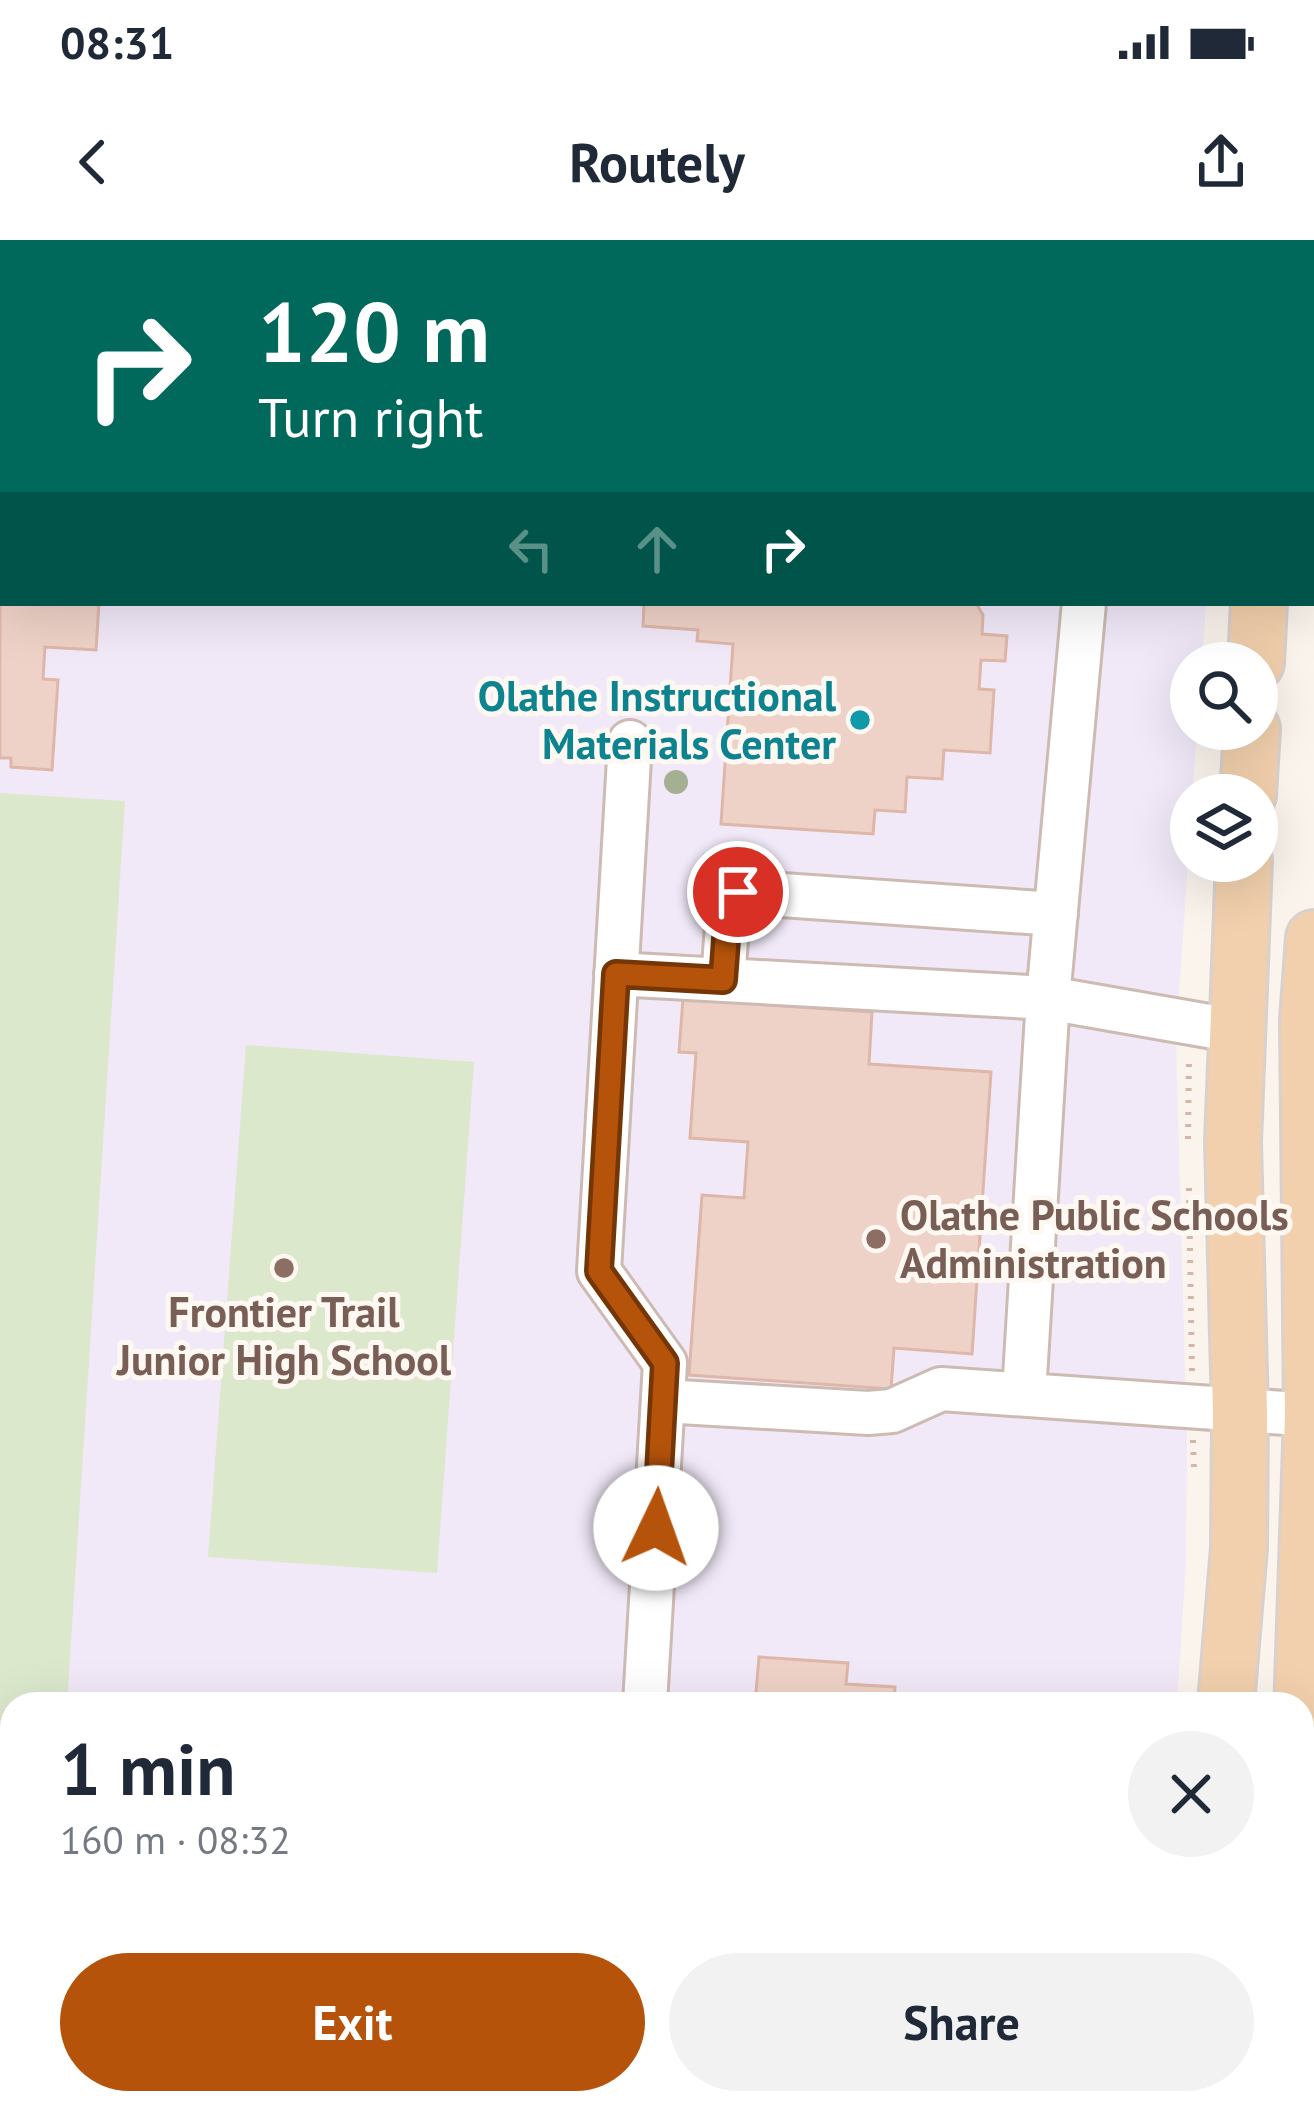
<!DOCTYPE html>
<html lang="en">
<head>
<meta charset="utf-8">
<style>
  :root { --surface:#fff; --page:#f2f2f3; --text:#1f2937; --muted:#747a83; --accent:#b45309 }
  body { margin:0; font-family:"PT Sans",sans-serif; background:var(--page); color:var(--text); height:100vh; display:flex; flex-direction:column; font-size:45px; white-space:nowrap }
  * { box-sizing:border-box; margin:0 }
  p { font-size:39px; color:var(--muted) }
  .icon { flex:none; width:66px; height:66px; fill:none; stroke:currentColor; stroke-width:2; stroke-linecap:round; stroke-linejoin:round }
  .map { position:relative; flex:1; overflow:hidden }
  .drawer { position:absolute; left:0px; top:1452px; width:1314px; height:423px; display:flex; flex-direction:column; background:var(--surface); border-radius:36px 36px 0 0; box-shadow:0 12px 48px #0002 }
  .drawer>* { flex:none }
  .banner { position:absolute; left:0px; top:0px; width:1314px; height:366px; box-shadow:0 12px 48px #0002; background:#00695c; color:#fff; overflow:hidden }
  .tools { position:absolute; left:1170px; top:402px; display:grid; gap:24px }
  .tools a { display:grid; place-items:center; width:108px; height:108px; border-radius:50%; background:var(--surface); box-shadow:0 12px 48px #0002; font-size:60px }
  .pin { position:absolute; display:grid; place-items:center; width:102px; height:102px; color:#fff; margin:-51px; border:6px solid #fff; border-radius:50%; box-shadow:0 3px 12px #0007 }
  .me { position:absolute; width:132px; margin:-66px; rotate:3deg; stroke-linejoin:round; filter:drop-shadow(0 0 9px #0008) }
  .turn { display:flex; align-items:center; gap:42px; height:252px; padding:0 60px; font-size:54px }
  .turn .icon { width:156px; height:156px; stroke-width:2.5 }
  .turn b { display:block; font-size:84px; line-height:102px }
  .lanes { display:flex; align-items:center; height:114px; padding:0 60px; background:#0003; justify-content:center; gap:60px; direction:ltr }
  .lanes .off { opacity:.35 }
  .round { display:grid; place-items:center; flex:none; width:126px; height:126px; border-radius:63px; background:var(--page) }
  .summary { display:flex; align-items:center; justify-content:space-between; height:204px; padding:0 60px }
  h1 { font-size:72px; font-weight:700; line-height:90px }
  .button { display:flex; gap:24px; margin-top:auto; padding:24px 60px }
  .button a { flex:1; height:138px; border-radius:72px; background:var(--accent); color:#fff; font-size:48px; font-weight:700; line-height:138px; text-align:center }
  .button a+a { background:var(--page); color:var(--text) }
  .status { display:flex; justify-content:space-between; align-items:center; height:84px; padding:0 60px; background:var(--surface); direction:ltr }
  .status svg { height:33px; fill:currentColor }
  header { display:flex; justify-content:space-between; align-items:center; height:156px; padding:0 60px; background:var(--surface); font-size:54px; font-weight:700 }
  .map>svg:first-child { display:block }
</style>
</head>
<body>
<div class="status"><b>08:31</b><svg viewBox="0 0 49 12"><path d="M0 12V9h3v3zM5 12V6h3v6zM10 12V3h3v9zM15 12V0h3v12zM26 1h20v11H26zM47 4h2v5h-2z"/></svg></div>
<header><svg class="icon" aria-label="back" viewBox="0 0 24 24"><path d="M15 5l-7 7 7 7"/></svg>Routely<svg class="icon" aria-label="share" viewBox="0 0 24 24"><path d="M12 15V3M7 8l5-5 5 5M5 13v7h14v-7"/></svg></header>
<div class="map">
<svg width="1314" height="1874" viewBox="0 0 1314 1874">
  <rect width="100%" height="100%" fill="#fbf4ed"/>
  <path fill="#f1e9f8" d="M 0,0 L 1230,0 L 3,3 L 3,363 L 1206,363 L 1202,423 L 1191,423 L 1191,489 L 1197,489 L 1176,800 L 1187,1198 L 1186,1322 L 1177,1464 L 12,1464 L 12,1863 L 1150,1863 L 1149,1874 L 0,1874 Z"/>
  <path fill="#dbe8cc" d="M 0,553 L 125,561 L 67,1464 L 12,1464 L 12,1678 L 0,1677 Z
    M 246,805 L 474,822 L 437,1333 L 208,1317 Z"/>
  <path fill="#eed2c7" stroke="#dfb7a9" stroke-width="3" d="M 0,0 L 133,0 L 3,3 L 3,363 L 99,363 L 96,410 L 45,407 L 43,439 L 58,440 L 52,530 L 11,527 L 11,518 L 0,518 Z
    M 714,0 L 843,0 L 714,3 Z
    M 644,363 L 976,363 L 983,375 L 982,394 L 1007,396 L 1005,421 L 981,420 L 979,449 L 994,450 L 990,513 L 944,510 L 942,539 L 907,537 L 905,572 L 875,570 L 873,594 L 721,584 L 733,404 L 697,401 L 698,390 L 643,386 Z
    M 683,759 L 872,772 L 869,824 L 991,832 L 972,1114 L 894,1108 L 891,1149 L 689,1135 L 702,955 L 744,958 L 748,902 L 690,898 L 696,813 L 679,812 Z
    M 759,1417 L 848,1423 L 846,1444 L 895,1447 L 894,1462 L 929,1464 L 755,1464 Z
    M 0,1682 L 12,1683 L 12,1863 L 309,1863 L 309,1874 L 0,1874 Z"/>
  <g fill="none" stroke-linecap="round" stroke-linejoin="round">
    <defs>
      <path id="minor" d="M 510,0 L 533,3
        M 230,3 L 230,0
        M 1091,3 L 1098,0
        M 1311,271 L 1314,271
        M 1311,301 L 1314,303
        M 630,502 L 599,1031 L 665,1123 L 645,1464
        M 616,734 L 1048,758 L 1084,363
        M 723,740 L 729,659 L 738,652 L 1056,674
        M 1024,1154 L 1048,758 L 1237,791
        M 663,1161 L 868,1173 L 892,1171 L 941,1149 L 1314,1175
        M 694,1863 L 849,1874
        M 617,1874 L 617,1863"/>
      <path id="major" d="M 1282,3 L 1282,0
        M 1256,423 L 1259,363
        M 1248,555 L 1252,489
        M 1226,1464 L 1239,1308 L 1240,1172 L 1233,902 L 1244,621
        M 1302,1473 L 1312,1175 L 1308,780 L 1314,698
        M 1193,1874 L 1194,1863
        M 1272,1874 L 1273,1863"/>
    </defs>
    <use href="#minor" stroke="#cdbbb3" stroke-width="48"/>
    <use href="#major" stroke="#d8d1ce" stroke-width="60"/>
    <path stroke="#d3b5a9" stroke-width="6" stroke-dasharray="3 9" stroke-linecap="butt" d="M 1188,899 L 1189,816
      M 1189,948 L 1192,1133
      M 1193,1200 L 1194,1229"/>
    <use href="#minor" stroke="#fff" stroke-width="42"/>
    <use href="#major" stroke="#f2d0ad" stroke-width="54"/>
  </g>
  <g fill="#a5b093">
    <circle cx="680" cy="461" r="12"/>
    <circle cx="681" cy="507" r="12"/>
    <circle cx="676" cy="542" r="12"/>
  </g>
  <g fill="none" stroke-linecap="round" stroke-linejoin="round">
    <defs>
      <path id="route" d="M 656,1288 L 665,1123 L 599,1031 L 616,734 L 723,740 L 729,659 L 738,652"/>
    </defs>
    <use href="#route" stroke="#753606" stroke-width="30"/>
    <use href="#route" stroke="#b45309" stroke-width="21"/>
  </g>
  <circle fill="#0f9aa8" stroke="#fef8f3" stroke-width="4.5" cx="860" cy="480" r="12"/>
  <g fill="#8d6e63" stroke="#fef8f3" stroke-width="4.5">
    <circle cx="876" cy="999" r="12"/>
    <circle cx="284" cy="1028" r="12"/>
  </g>
  <g text-anchor="middle" stroke-width="10" stroke-linejoin="round" paint-order="stroke">
    <g font-size="42" font-weight="bold" fill="#0d838f" stroke="#fef8f3" text-anchor="end">
      <text x="836" y="471">Olathe Instructional<tspan x="836" dy="48">Materials Center</tspan></text>
    </g>
    <g font-size="42" font-weight="bold" fill="#785e54" stroke="#fef8f3" text-anchor="start">
      <text x="900" y="990">Olathe Public Schools<tspan x="900" dy="48">Administration</tspan></text>
      <text x="284" y="1087" text-anchor="middle">Frontier Trail<tspan x="284" dy="48">Junior High School</tspan></text>
    </g>
  </g>
</svg>
<div class="tools">
<a><svg class="icon" aria-label="search" viewBox="0 0 24 24"><circle cx="10" cy="10" r="6"/><path d="M15 15l6 6"/></svg></a>
<a><svg class="icon" aria-label="layers" viewBox="0 0 24 24"><path d="M12 4l9 5-9 5-9-5zM3 14l9 5 9-5"/></svg></a>
</div>
<div class="pin" style="left:738px;top:652px;background:#d93025"><svg class="icon" aria-label="arrive" viewBox="0 0 24 24"><path d="M6 21V4h12l-3 4 3 4H6"/></svg></div>
<svg class="me" style="left:656px;top:1288px" viewBox="-20 -20 40 40"><circle r="19" fill="#fff"/><path d="M0-13L10 11 0 6-10 11z" fill="#b45309"/></svg>
<div class="banner">
<div class="turn"><svg class="icon" aria-label="right" viewBox="0 0 24 24"><path d="M7 20v-9h11M14 6l5 5-5 5"/></svg><div><b>120 m</b>Turn right</div></div>
<div class="lanes"><svg class="icon off" aria-label="left" viewBox="0 0 24 24"><path d="M17 20v-9H6M10 6l-5 5 5 5"/></svg><svg class="icon off" aria-label="ahead" viewBox="0 0 24 24"><path d="M12 20V5M6 11l6-6 6 6"/></svg><svg class="icon" aria-label="right" viewBox="0 0 24 24"><path d="M7 20v-9h11M14 6l5 5-5 5"/></svg></div>
</div>
<section class="drawer">
<div class="summary"><div><h1>1 min</h1><p>160 m · 08:32</p></div><a class="round"><svg class="icon" aria-label="close" viewBox="0 0 24 24"><path d="M6 6l12 12M18 6L6 18"/></svg></a></div>
<div class="button"><a>Exit</a><a>Share</a></div>
</section>
</div>
</body>
</html>
